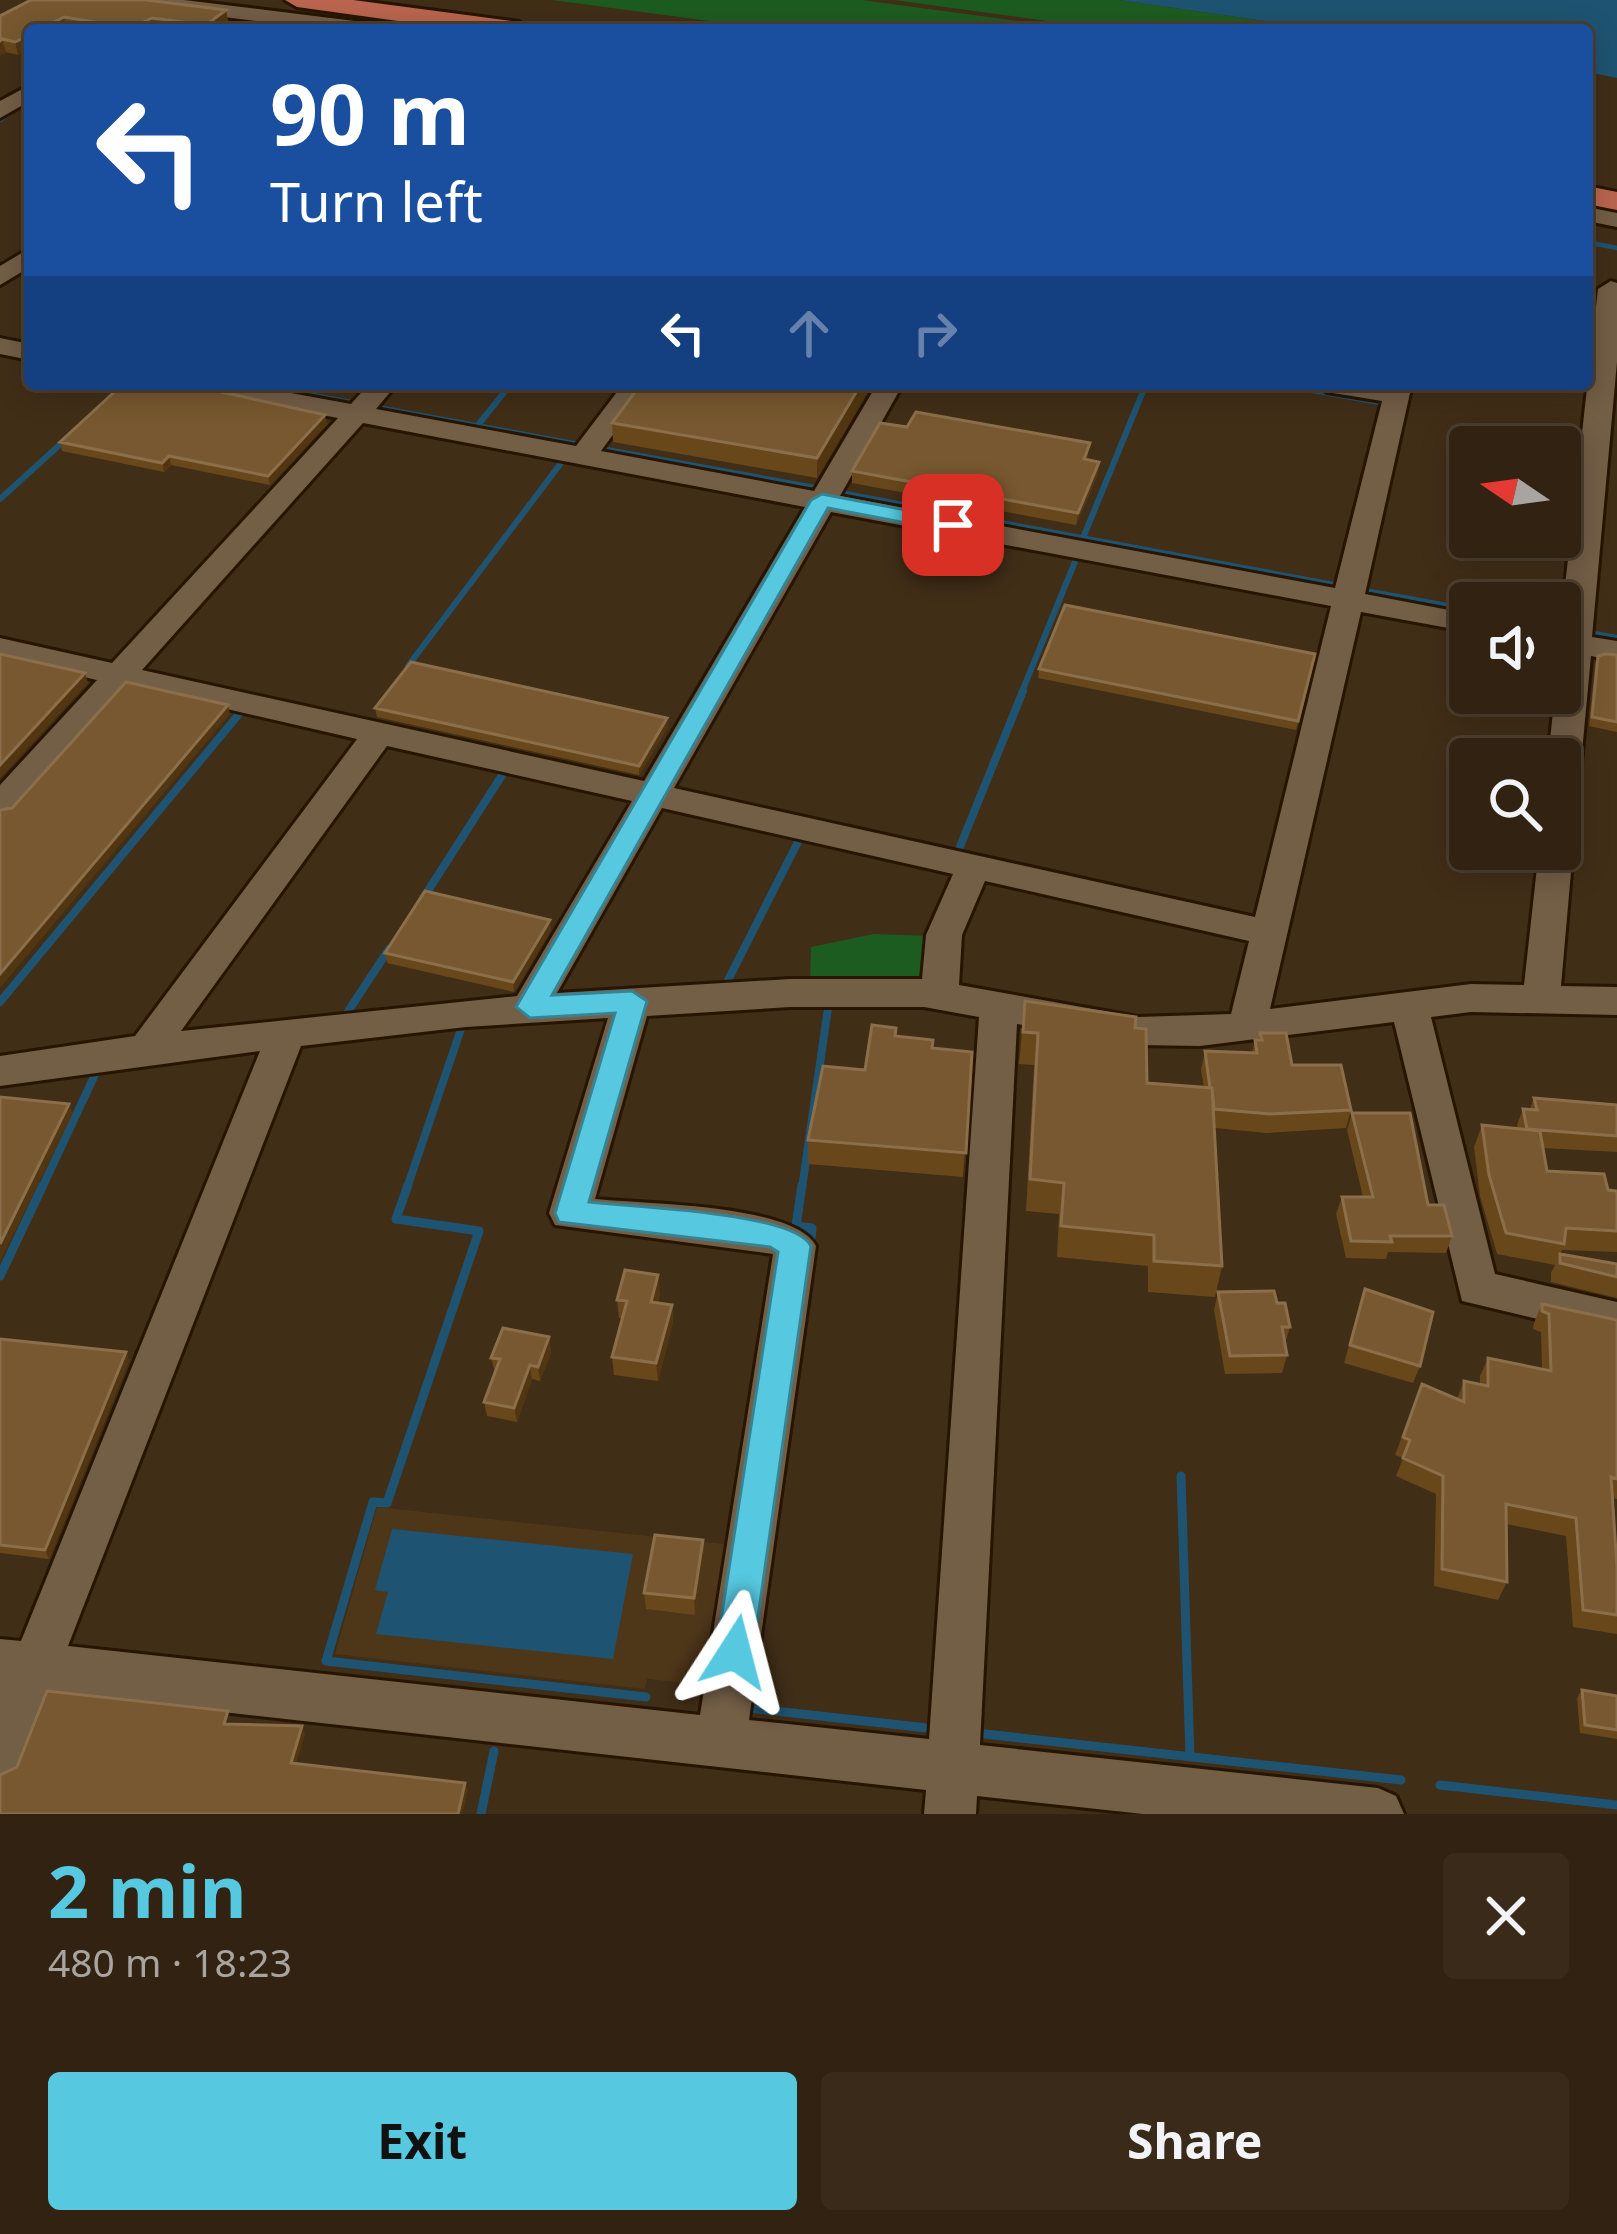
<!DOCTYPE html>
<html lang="en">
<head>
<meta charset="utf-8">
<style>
  :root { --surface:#312211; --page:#392a1a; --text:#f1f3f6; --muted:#a8a49f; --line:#4c3f31; --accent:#56c9e0 }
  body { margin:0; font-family:"Noto Sans",sans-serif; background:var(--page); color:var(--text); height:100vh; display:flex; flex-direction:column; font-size:45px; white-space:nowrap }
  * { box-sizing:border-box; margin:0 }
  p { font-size:39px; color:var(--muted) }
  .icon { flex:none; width:66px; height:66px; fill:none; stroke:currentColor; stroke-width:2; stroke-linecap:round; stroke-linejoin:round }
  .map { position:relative; height:1814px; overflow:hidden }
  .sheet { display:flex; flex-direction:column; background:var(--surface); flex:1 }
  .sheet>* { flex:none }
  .hud { position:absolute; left:24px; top:24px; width:1569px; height:366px; border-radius:12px; box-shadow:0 6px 30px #0003,0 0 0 3px var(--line); background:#1a4fa0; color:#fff; overflow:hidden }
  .needle { width:78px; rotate:283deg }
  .fabs { position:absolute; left:1449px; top:426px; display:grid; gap:24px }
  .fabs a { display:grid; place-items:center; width:132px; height:132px; border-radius:12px; background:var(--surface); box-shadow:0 6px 30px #0003,0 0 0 3px var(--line); font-size:60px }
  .pin { position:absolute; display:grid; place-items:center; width:102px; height:102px; color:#fff; margin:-51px; border-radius:24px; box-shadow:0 6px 18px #0006 }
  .me { position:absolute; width:132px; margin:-66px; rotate:9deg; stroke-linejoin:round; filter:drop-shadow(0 0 9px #0008) }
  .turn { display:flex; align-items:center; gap:42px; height:252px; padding:0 48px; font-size:54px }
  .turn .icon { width:156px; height:156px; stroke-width:2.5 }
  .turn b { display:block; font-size:84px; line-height:102px }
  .lanes { display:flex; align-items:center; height:114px; padding:0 48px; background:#0003; justify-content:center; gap:60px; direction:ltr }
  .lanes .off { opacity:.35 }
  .round { display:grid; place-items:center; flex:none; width:126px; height:126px; border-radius:12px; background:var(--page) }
  .headline { display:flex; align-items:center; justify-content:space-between; height:204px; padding:0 48px }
  h1 { font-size:72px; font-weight:700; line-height:90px; color:var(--accent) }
  .primary-button { display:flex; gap:24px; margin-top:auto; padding:24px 48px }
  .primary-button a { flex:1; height:138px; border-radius:12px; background:var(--accent); color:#111; font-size:48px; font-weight:700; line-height:138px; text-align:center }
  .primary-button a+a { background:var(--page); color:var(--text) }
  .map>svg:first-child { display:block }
</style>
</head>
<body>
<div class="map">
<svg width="1617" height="1814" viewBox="0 0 1617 1814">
  <rect width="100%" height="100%" fill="#412e17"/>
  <path fill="#4e3619" d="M 377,1507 L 742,1546 L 721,1687 L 647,1679 L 645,1689 L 335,1654 Z"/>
  <path fill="#1d5c20" d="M 552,0 L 862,0 L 1085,30 L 778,30 Z
    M 894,0 L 1119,0 L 1327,30 L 1114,30 Z
    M 874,934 L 932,936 L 932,983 L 810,983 L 811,947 Z"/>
  <path fill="#1e5472" d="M 1119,0 L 1617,0 L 1617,78 L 1587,72 L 1587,30 L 1327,30 Z
    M 392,1529 L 633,1554 L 613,1659 L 376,1634 L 388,1592 L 375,1590 Z"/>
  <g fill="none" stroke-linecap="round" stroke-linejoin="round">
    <path stroke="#1e5472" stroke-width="4.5" d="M 0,120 L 30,99
      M 1587,242 L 1617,248"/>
    <path stroke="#1e5472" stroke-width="6" d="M 0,338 L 30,344
      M 249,384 L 358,404
      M 1277,384 L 1379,402
      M 373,407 L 821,489
      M 478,425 L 511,384
      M 840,493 L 1345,587
      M 0,499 L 65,440
      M 1083,538 L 1146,384
      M 1360,590 L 1470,610
      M 1585,632 L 1617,638
      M 408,666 L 564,459
      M 1021,694 L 1077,557"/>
    <path stroke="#1e5472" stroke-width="8" d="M 957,854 L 1023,691
      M 424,897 L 508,766
      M 725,986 L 802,834
      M 0,1002 L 244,708
      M 347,1013 L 389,949
      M 42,1188 L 98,1068
      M 407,1188 L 462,1026
      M 802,1188 L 828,1008"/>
    <path stroke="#1e5472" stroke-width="9" d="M 408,1185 L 396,1219 L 479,1231 L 387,1503 L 373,1502 L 326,1661 L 646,1697
      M 802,1185 L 796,1226 L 812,1228 L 810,1248
      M 0,1276 L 43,1185
      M 1181,1476 L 1190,1757
      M 749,1708 L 936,1729
      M 751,1708 L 759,1649
      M 976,1733 L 1401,1780
      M 1440,1785 L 1617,1805
      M 481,1814 L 494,1751"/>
    <defs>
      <path id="minor" d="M 125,0 L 184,0 L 379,24 L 389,30 L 329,30 L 135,6 Z
        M 30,85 L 30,101 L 0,118 L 0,101 Z
        M 1587,207 L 1617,213 L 1617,227 L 1587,221 Z
        M 30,248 L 30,267 L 0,285 L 0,266 Z
        M 1611,281 L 1617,283 L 1617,362 L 1592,637 L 1617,641 L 1617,661 L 1591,656 L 1577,806 L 1572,814 L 1560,817 L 1560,759 L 1548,759 L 1555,693 L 1560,693 L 1560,631 L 1598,289 Z
        M 0,338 L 30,344 L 30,360 L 0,354 Z
        M 186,384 L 242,384 L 351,404 L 369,384 L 397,384 L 376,409 L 576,446 L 623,384 L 650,384 L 601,451 L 814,491 L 877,384 L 903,384 L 840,496 L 1335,588 L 1382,401 L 1327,392 L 1314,384 L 1412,384 L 1365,594 L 1470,614 L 1470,632 L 1361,612 L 1270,1009 L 1471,984 L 1524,985 L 1539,849 L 1560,849 L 1560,838 L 1568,841 L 1573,849 L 1561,986 L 1617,987 L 1617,1015 L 1471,1012 L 1431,1017 L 1495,1274 L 1617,1302 L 1617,1338 L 1462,1301 L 1394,1022 L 1200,1046 L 1138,1045 L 1017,1024 L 980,1745 L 1378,1788 L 1396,1796 L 1404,1814 L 1143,1814 L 977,1796 L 976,1814 L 924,1814 L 926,1790 L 50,1693 L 18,1773 L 0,1781 L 0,1639 L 21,1641 L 260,1051 L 0,1086 L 0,1056 L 135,1036 L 357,739 L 127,686 L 12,814 L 0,817 L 0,785 L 97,680 L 0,658 L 0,638 L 112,663 L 338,418 L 199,392 ZM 363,423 L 805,507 L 644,781 L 142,670 ZM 831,512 L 1331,606 L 1255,917 L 674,788 ZM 387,746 L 632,801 L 517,996 L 181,1031 ZM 662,808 L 953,874 L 926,935 L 922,979 L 790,979 L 557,993 ZM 985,881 L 1249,941 L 1231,1014 L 1138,1017 L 959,985 L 962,935 ZM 790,1007 L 924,1007 L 979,1017 L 929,1739 L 749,1720 L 816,1246 C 795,1204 642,1204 595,1199 L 647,1016 ZM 608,1018 L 549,1213 L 555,1225 L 773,1254 L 700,1715 L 68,1646 L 301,1046 L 466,1027 Z"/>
      <path id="major" d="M 285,0 L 353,0 L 519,22 L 532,30 L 463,30 L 297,7 Z
        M 1587,186 L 1617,192 L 1617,210 L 1587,204 Z"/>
    </defs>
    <use href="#minor" stroke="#271501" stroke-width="6"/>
    <use href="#major" stroke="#271501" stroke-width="6"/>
    <use href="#minor" fill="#735e46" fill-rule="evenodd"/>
    <use href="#major" fill="#ba654f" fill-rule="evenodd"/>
  </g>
  <path fill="#68471b" d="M 226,10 L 228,22 L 218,30 L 30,30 L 30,49 L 18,55 L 6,52 L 0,55 L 0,16 Z
    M 872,384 L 817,478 L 613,442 L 612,423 Z
    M 327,424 L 270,485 L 171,465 L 164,472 L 62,451 L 60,442 Z
    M 907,427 L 1090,443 L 1087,459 L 1098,474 L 1076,525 L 852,483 L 852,471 Z
    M 1315,654 L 1296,730 L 1038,678 L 1039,669 Z
    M 1617,655 L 1617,732 L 1589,726 L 1595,665 L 1598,656 Z
    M 375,708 L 668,727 L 639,775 L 377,717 Z
    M 551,930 L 514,992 L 387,963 L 385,953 Z
    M 1025,1001 L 1135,1028 L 1147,1083 L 1204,1088 L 1201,1070 L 1205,1051 L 1252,1053 L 1255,1040 L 1259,1040 L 1260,1033 L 1292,1065 L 1351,1110 L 1346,1128 L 1266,1133 L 1215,1128 L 1222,1266 L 1215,1297 L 1148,1292 L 1148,1266 L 1057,1257 L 1059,1214 L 1026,1211 L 1034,1065 L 1019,1064 Z
    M 895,1036 L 933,1048 L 972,1052 L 963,1177 L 808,1164 L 808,1140 Z
    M 1534,1098 L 1617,1105 L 1617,1152 L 1543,1148 L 1547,1171 L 1608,1190 L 1617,1191 L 1617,1252 L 1562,1250 L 1560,1254 L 1617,1264 L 1617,1298 L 1551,1282 L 1551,1273 L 1555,1265 L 1497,1254 L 1480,1196 L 1474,1147 L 1482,1125 L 1518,1128 L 1517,1125 L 1523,1109 L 1530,1109 Z
    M 1352,1113 L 1452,1236 L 1446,1253 L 1388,1252 L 1386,1259 L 1346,1258 L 1336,1214 L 1342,1197 L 1363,1197 L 1347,1130 Z
    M 1365,1289 L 1420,1366 L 1413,1383 L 1344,1363 Z
    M 1218,1292 L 1277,1303 L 1290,1327 L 1285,1344 L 1287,1355 L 1282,1373 L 1225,1374 L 1214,1310 Z
    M 660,1293 L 658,1303 L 672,1305 L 673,1322 L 658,1381 L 614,1375 L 612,1357 L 623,1318 L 619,1318 L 617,1300 Z
    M 1542,1304 L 1617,1320 L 1617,1499 L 1612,1498 L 1617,1567 L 1617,1634 L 1573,1627 L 1566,1536 L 1506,1524 L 1507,1582 L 1498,1600 L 1434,1586 L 1436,1494 L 1396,1476 L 1403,1458 L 1395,1455 L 1422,1384 L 1457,1399 L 1464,1381 L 1480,1384 L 1480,1376 L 1488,1358 L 1542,1369 L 1541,1332 L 1533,1329 L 1534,1323 Z
    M 549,1337 L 551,1352 L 540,1381 L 532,1379 L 517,1422 L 487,1416 L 484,1402 L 495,1372 L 491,1358 Z
    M 0,1339 L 126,1352 L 129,1361 L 49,1559 L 0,1553 Z
    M 703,1540 L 704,1556 L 695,1615 L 646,1609 L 644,1593 Z
    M 1582,1690 L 1617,1696 L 1617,1739 L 1580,1733 L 1577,1698 Z"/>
  <path fill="#523611" d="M 226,10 L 228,22 L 218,30 L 207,30 L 206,25 Z
    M 64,17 L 67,30 L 39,30 Z
    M 152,18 L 155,30 L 132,30 L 131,28 Z
    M 30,35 L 30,49 L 18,55 L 15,42 Z
    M 2,39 L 6,52 L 0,55 L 0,41 Z
    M 861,384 L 872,384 L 817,478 L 817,458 Z
    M 325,415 L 327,424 L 270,485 L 268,476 Z
    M 169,456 L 171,465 L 164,472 L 162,463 Z
    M 1099,462 L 1098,474 L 1076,525 L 1078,513 Z
    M 85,673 L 88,683 L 0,778 L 0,765 Z
    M 228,705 L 230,714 L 0,988 L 0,974 Z
    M 667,718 L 668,727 L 639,775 L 639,766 Z
    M 550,920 L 551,930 L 514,992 L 513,982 Z
    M 69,1104 L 73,1113 L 0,1262 L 0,1244 Z
    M 658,1275 L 660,1293 L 653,1320 L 651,1302 Z
    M 672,1305 L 673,1322 L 658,1381 L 656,1363 Z
    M 549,1337 L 551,1352 L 540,1381 L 538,1367 Z
    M 126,1352 L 129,1361 L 49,1559 L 45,1550 Z
    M 530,1365 L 532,1379 L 517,1422 L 514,1408 Z
    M 703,1540 L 704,1556 L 695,1615 L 694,1598 Z
    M 302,1726 L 305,1734 L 294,1771 L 291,1763 Z
    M 465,1783 L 468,1791 L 462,1814 L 458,1814 Z"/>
  <path fill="#775830" stroke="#8a6f4a" stroke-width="3" d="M 31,0 L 146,0 L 226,10 L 206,25 L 152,18 L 131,28 L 64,17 L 39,30 L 30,30 L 30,35 L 15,42 L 2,39 L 0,41 L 0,16 Z
    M 366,23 L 394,23 L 448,30 L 356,30 Z
    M 123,384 L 186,384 L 325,415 L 268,476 L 169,456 L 162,463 L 60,442 Z
    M 641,384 L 861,384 L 817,458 L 612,423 Z
    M 916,412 L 1090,443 L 1084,459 L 1099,462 L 1078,513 L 852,471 L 880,423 L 907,427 Z
    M 1065,605 L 1315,654 L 1298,721 L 1039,669 Z
    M 0,654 L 85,673 L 0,765 Z
    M 1605,654 L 1617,655 L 1617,722 L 1592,717 L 1598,656 Z
    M 411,662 L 667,718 L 639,766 L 375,708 Z
    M 126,682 L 228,705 L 0,974 L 0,810 L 12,808 Z
    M 425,891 L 550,920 L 513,982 L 385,953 Z
    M 1025,1001 L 1136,1017 L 1135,1028 L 1146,1029 L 1147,1083 L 1212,1088 L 1222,1266 L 1154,1261 L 1154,1235 L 1061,1226 L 1064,1183 L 1030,1179 L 1038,1033 L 1023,1032 Z
    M 872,1025 L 896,1028 L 895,1036 L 933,1040 L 932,1048 L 972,1052 L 966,1153 L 808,1140 L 823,1066 L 865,1070 Z
    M 1260,1033 L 1286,1033 L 1292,1065 L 1341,1065 L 1351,1110 L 1270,1114 L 1214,1109 L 1212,1088 L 1210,1088 L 1205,1051 L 1257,1053 L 1255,1040 L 1262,1040 Z
    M 0,1097 L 69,1104 L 0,1244 Z
    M 1534,1098 L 1617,1105 L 1617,1136 L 1527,1129 L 1523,1109 L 1537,1110 Z
    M 1352,1113 L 1410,1113 L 1428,1205 L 1444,1205 L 1452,1236 L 1390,1236 L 1392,1242 L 1351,1241 L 1342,1197 L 1373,1197 Z
    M 1482,1125 L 1540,1131 L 1547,1171 L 1604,1174 L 1608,1190 L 1617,1191 L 1617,1231 L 1566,1228 L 1564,1244 L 1506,1233 L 1489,1175 Z
    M 1560,1254 L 1617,1264 L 1617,1277 L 1560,1263 Z
    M 625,1270 L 658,1275 L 651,1302 L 672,1305 L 656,1363 L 612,1357 L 627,1301 L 617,1300 Z
    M 1365,1289 L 1433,1312 L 1420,1366 L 1350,1345 Z
    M 1274,1291 L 1277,1303 L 1285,1303 L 1290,1327 L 1282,1327 L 1287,1355 L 1230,1356 L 1218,1292 Z
    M 1542,1304 L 1617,1320 L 1617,1479 L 1611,1477 L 1617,1567 L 1617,1615 L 1583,1610 L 1576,1518 L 1506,1504 L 1507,1582 L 1442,1569 L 1443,1476 L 1403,1458 L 1410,1440 L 1403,1437 L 1422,1384 L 1464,1402 L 1464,1381 L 1488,1386 L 1488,1358 L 1551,1371 L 1549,1314 L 1542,1311 Z
    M 503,1328 L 549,1337 L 538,1367 L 530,1365 L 514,1408 L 484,1402 L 500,1359 L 491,1358 Z
    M 0,1339 L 126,1352 L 45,1550 L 0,1545 Z
    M 655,1535 L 703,1540 L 694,1598 L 644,1593 Z
    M 1582,1690 L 1617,1696 L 1617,1730 L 1585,1725 Z
    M 47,1691 L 228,1711 L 224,1724 L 302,1726 L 291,1763 L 465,1783 L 458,1814 L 0,1814 L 0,1775 L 17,1767 Z"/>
  <path fill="#56c9e0" stroke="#388392" stroke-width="3" d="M 822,494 L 953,519 L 964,525 L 953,532 L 828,508 L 552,995 L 632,991 L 647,1001 L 589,1202 C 632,1207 794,1212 811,1246 L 753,1652 L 748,1664 L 735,1670 L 722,1664 L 716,1652 L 778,1252 L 770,1247 L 559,1222 L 555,1213 L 615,1013 L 530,1018 L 516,1007 L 811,500 Z"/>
</svg>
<div class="fabs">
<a><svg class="needle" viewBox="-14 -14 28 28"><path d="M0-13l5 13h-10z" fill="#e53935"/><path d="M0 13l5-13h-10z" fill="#a8a49f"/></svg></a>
<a><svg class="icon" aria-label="sound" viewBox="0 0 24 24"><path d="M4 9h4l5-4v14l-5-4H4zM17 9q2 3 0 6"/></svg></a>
<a><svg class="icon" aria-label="search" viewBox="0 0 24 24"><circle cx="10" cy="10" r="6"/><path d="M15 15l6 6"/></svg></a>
</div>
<div class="pin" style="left:953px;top:525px;background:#d93025"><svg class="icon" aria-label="arrive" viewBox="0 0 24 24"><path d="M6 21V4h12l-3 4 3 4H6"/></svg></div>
<svg class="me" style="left:735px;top:1652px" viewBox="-20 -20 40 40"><path d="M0-17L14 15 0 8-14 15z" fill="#56c9e0" stroke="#fff" stroke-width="4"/></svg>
<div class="hud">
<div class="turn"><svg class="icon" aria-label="left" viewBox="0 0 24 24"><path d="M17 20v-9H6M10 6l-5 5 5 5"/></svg><div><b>90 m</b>Turn left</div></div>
<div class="lanes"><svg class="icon" aria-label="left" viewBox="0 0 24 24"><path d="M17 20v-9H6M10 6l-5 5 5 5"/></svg><svg class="icon off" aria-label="ahead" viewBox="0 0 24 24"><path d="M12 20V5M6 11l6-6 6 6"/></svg><svg class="icon off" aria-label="right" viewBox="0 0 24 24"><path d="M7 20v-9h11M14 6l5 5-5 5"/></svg></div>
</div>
</div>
<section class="sheet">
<div class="headline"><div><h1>2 min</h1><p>480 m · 18:23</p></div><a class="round"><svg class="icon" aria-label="close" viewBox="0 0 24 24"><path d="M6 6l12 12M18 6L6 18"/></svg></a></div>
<div class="primary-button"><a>Exit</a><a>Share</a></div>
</section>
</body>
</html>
